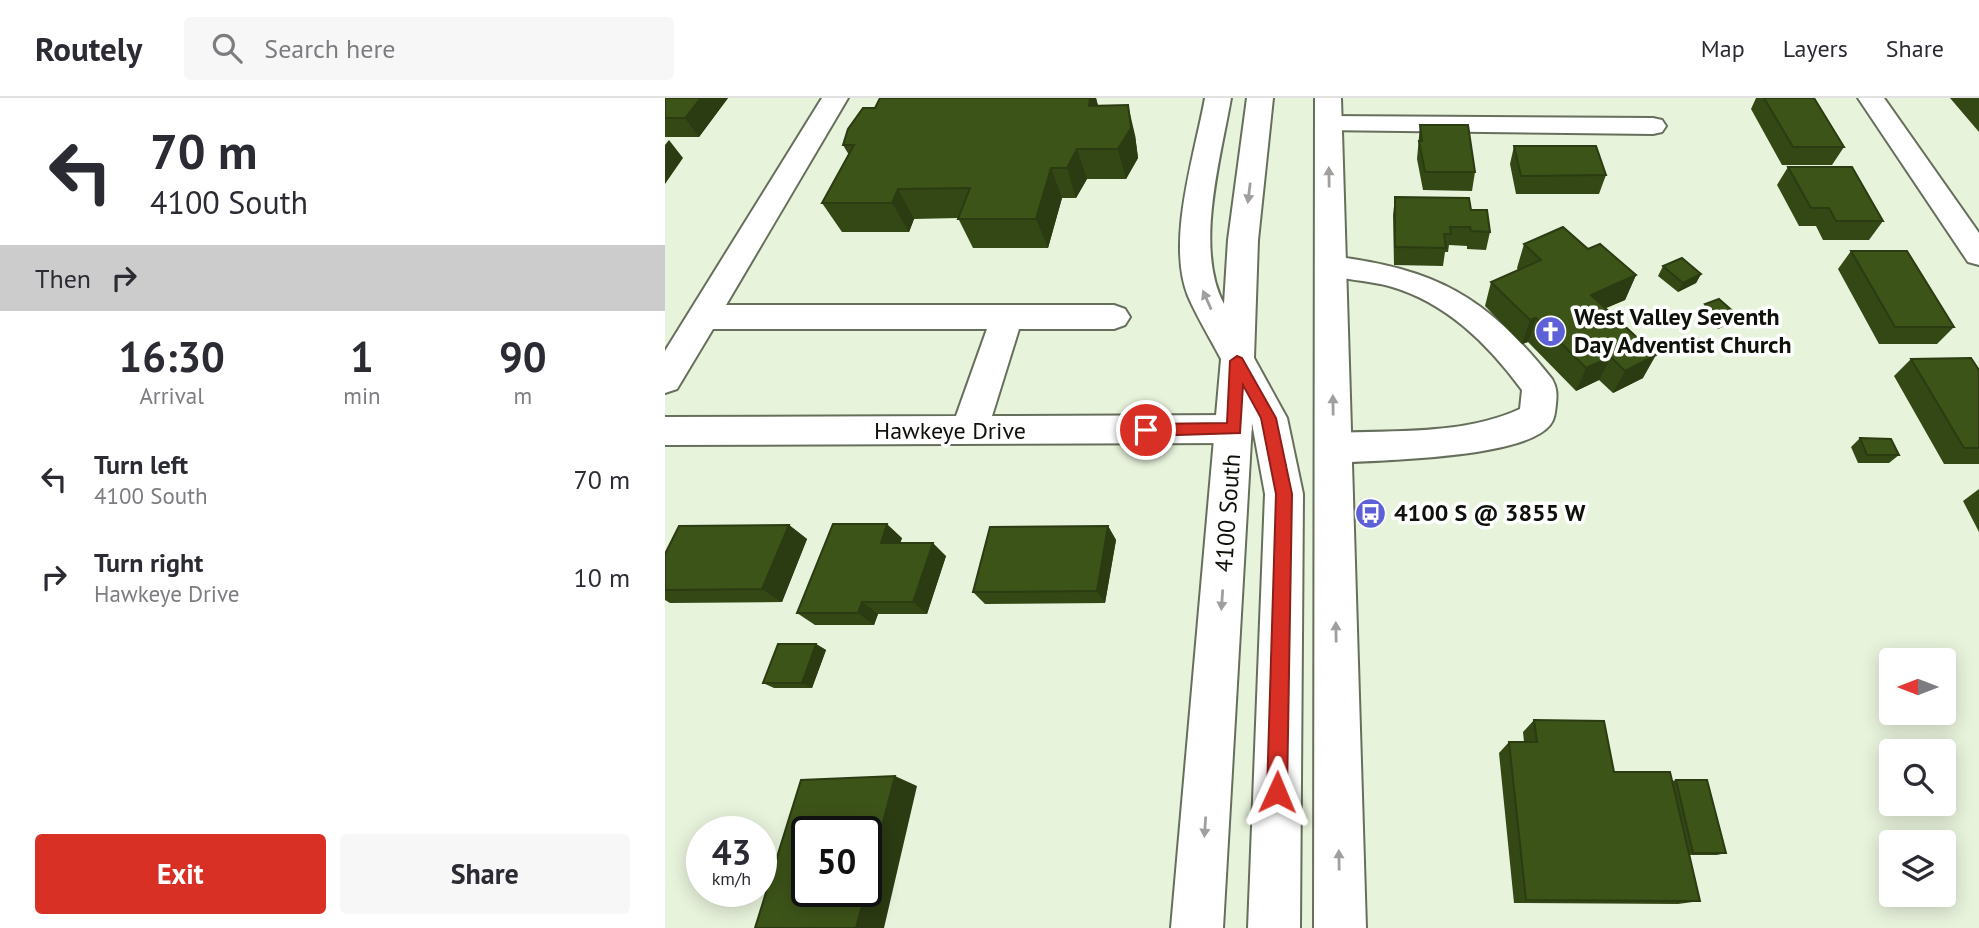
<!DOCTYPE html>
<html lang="en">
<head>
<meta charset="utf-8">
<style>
  :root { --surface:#fff; --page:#f7f7f7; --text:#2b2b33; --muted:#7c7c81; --line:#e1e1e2; --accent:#d93025 }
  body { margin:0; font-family:"PT Sans",sans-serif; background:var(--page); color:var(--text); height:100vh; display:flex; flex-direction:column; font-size:26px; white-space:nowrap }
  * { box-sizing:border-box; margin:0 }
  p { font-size:23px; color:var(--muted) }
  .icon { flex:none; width:38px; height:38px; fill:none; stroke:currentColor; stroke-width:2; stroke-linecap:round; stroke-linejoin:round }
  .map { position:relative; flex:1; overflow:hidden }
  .panel { display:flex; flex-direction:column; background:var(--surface); width:665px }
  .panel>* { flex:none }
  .banner { background:#fff; color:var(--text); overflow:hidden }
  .needle { width:46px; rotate:270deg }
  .fabs { position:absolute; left:1214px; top:550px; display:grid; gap:14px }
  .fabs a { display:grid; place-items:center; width:77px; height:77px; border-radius:7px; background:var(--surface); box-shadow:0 4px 18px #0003; font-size:35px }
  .speed { position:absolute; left:21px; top:718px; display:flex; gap:14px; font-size:35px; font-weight:700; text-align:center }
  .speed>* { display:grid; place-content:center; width:91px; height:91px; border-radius:50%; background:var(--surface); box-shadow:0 4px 18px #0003; line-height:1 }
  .speed small { font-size:18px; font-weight:400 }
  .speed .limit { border:4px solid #111; border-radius:10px; background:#fff; color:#111 }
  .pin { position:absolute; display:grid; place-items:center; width:60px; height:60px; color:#fff; margin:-30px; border:4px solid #fff; border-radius:50%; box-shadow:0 2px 7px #0007 }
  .me { position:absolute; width:77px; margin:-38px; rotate:1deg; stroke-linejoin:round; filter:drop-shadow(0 0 5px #0008) }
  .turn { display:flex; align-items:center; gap:24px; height:147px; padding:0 35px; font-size:32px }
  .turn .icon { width:91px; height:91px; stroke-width:2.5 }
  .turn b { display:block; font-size:49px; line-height:60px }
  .then { display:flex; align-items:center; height:66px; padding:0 35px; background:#0003; gap:14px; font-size:26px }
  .eta { display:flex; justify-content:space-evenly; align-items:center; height:119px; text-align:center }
  .eta b { font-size:42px; font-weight:700; line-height:49px }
  .button { display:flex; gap:14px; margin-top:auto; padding:14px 35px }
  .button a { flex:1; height:80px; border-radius:7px; background:var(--accent); color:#fff; font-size:28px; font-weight:700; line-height:80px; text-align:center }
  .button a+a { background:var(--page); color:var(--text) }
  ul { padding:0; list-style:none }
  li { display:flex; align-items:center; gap:21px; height:98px; padding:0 35px }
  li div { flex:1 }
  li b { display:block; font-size:26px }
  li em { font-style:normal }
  header { display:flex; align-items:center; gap:42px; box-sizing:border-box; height:98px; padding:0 35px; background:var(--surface); border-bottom:2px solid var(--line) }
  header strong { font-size:33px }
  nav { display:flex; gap:38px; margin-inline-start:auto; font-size:24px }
  .search { width:490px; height:63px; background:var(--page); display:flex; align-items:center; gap:18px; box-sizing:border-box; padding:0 24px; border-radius:7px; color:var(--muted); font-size:26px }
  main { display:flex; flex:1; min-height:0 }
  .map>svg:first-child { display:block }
</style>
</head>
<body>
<header>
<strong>Routely</strong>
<div class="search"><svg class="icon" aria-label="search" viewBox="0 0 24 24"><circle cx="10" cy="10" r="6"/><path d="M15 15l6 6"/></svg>Search here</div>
<nav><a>Map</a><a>Layers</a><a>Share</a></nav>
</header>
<main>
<section class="panel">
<div class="banner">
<div class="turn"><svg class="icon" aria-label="left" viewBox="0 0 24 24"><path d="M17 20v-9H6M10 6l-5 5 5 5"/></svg><div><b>70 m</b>4100 South</div></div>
<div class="then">Then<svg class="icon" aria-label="right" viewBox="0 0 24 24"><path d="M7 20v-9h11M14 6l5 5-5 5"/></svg></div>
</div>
<div class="eta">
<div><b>16:30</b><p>Arrival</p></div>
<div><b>1</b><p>min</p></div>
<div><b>90</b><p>m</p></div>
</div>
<ul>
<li><svg class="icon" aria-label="left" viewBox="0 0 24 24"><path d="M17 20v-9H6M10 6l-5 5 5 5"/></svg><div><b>Turn left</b><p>4100 South</p></div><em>70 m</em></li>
<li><svg class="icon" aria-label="right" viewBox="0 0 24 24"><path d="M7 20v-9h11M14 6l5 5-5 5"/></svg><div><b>Turn right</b><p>Hawkeye Drive</p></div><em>10 m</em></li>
</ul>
<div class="button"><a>Exit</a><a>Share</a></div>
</section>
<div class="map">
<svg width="1314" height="830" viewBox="0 0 1314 830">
  <rect width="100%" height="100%" fill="#e8f3dc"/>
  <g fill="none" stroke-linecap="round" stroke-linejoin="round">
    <defs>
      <path id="minor" d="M 157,0 L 183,0 L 61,207 L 449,207 L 460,211 L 465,219 L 460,227 L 449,231 L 354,231 L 327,318 L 569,317 L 582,321 L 587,331 L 582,341 L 569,345 L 0,347 L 0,319 L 291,318 L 322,231 L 48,231 L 12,291 L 0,295 L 0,253 Z
        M 1193,0 L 1219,0 L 1314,135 L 1314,167 L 1303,164 Z
        M 663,18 L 988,20 L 997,22 L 1001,28 L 997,34 L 988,36 L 654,32 L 650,26 L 654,20 Z
        M 666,158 C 771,171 821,198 887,281 C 892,290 892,296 891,306 C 890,314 890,321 885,327 C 858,361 713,362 669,365 L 656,360 L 651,350 L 656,340 L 669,335 C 730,332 799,337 855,311 L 857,292 C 823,246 781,204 724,188 C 701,182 678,182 655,175 L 651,168 L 655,161 Z"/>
      <path id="major" d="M 540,0 L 566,0 C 556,59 529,151 559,206 L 563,142 L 582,0 L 608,0 L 593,142 L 589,260 L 622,320 L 638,396 L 635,830 L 583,830 L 600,396 L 587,325 L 558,830 L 506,830 L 556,261 C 545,240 532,219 523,198 C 501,143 530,56 540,0 Z
        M 650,0 L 676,0 L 701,830 L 649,830 Z"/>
    </defs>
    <use href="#minor" stroke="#666f5b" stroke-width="4"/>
    <use href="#major" stroke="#666f5b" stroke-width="4"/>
    <use href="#minor" fill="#fff" fill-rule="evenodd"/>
    <use href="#major" fill="#fff" fill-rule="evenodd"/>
  </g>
  <path fill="#344816" d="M 0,0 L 63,0 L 34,39 L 0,39 Z
    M 215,0 L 431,0 L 433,7 L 470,37 L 473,60 L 461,81 L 422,81 L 411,100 L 397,100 L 383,150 L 308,150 L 293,120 L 249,121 L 244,134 L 177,134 L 157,105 L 184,57 L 178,47 L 210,10 Z
    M 1091,0 L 1149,0 L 1179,49 L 1167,67 L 1117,67 L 1086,11 Z
    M 1285,0 L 1314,0 L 1314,34 Z
    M 755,27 L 810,74 L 807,93 L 758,92 L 752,61 Z
    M 849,48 L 941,77 L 934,96 L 851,96 L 845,66 Z
    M 1123,69 L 1218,123 L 1204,142 L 1158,142 L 1151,128 L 1134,128 L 1112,87 Z
    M 730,99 L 806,112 L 825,134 L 821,152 L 802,151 L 802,148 L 784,147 L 783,154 L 780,154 L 778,168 L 729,167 L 728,117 Z
    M 859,146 L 923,151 L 971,177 L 960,202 L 940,210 L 978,280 L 948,295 L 934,282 L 911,293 L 863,244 L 857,246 L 820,208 L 826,184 L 853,172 L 852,170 Z
    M 1186,153 L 1289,229 L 1272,246 L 1214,246 L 1173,171 Z
    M 998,168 L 1036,176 L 1031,185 L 1013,194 L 993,178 Z
    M 1040,206 L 1071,216 L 1065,225 L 1053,231 L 1035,216 Z
    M 1246,261 L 1314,272 L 1314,366 L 1279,366 L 1229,278 Z
    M 1195,340 L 1234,357 L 1224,365 L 1193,365 L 1186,349 Z
    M 1314,391 L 1314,434 L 1298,403 Z
    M 124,427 L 142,441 L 117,504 L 5,505 L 0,502 L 0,456 Z
    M 443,428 L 451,442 L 440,505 L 320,506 L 308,494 Z
    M 237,440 L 235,445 L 281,458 L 262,516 L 213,516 L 209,527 L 150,527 L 132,515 Z
    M 151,546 L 161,552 L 147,590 L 109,590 L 98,585 Z
    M 869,622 L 949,674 L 1007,683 L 1011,682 L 1061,755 L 1052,757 L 1024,757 L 1035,803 L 1013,806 L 849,805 L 834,655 L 844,644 L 859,644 L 858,634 Z"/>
  <path fill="#2b3b12" d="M 36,0 L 63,0 L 34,39 L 20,20 Z
    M 425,0 L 431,0 L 434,14 L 424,8 Z
    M 463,7 L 470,37 L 473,60 L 461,81 L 453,51 Z
    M 4,42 L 18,60 L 0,86 L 0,47 Z
    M 412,51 L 422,81 L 411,100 L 402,70 Z
    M 386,70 L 397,100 L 383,150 L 371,121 Z
    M 233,91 L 249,121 L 244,134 L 227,105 Z
    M 1036,176 L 1031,185 L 1013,194 L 1018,185 Z
    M 971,177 L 960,202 L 916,221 L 926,197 Z
    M 1071,216 L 1065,225 L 1053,231 L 1059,222 Z
    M 871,220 L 863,244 L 857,246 L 865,222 Z
    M 991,257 L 978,280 L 948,295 L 960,273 Z
    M 946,259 L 934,282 L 911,293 L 921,270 Z
    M 222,426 L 237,440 L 231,458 L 216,445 Z
    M 124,427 L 142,441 L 117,504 L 97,491 Z
    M 443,428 L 451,442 L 440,505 L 432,493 Z
    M 268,445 L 281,458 L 262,516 L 248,504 Z
    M 197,504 L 213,516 L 209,527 L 193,515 Z
    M 151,546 L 161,552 L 147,590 L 137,585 Z
    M 230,678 L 252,688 L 219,830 L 191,830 Z"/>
  <path fill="#3d5419" stroke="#2b3b12" stroke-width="2" d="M 0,0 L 36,0 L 20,20 L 0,20 Z
    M 215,0 L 425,0 L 424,8 L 463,7 L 466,30 L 453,51 L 412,51 L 402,70 L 386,70 L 371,121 L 293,121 L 305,90 L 233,91 L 227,105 L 157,105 L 189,47 L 178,47 L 183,31 L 198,10 L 210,10 Z
    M 1099,0 L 1149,0 L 1179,49 L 1128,49 Z
    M 755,27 L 803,27 L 810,74 L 760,74 L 754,43 L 757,43 Z
    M 849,48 L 931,48 L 941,77 L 856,78 Z
    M 1123,69 L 1187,69 L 1218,123 L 1171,123 L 1164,110 L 1146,110 Z
    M 730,99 L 804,100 L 806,112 L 822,112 L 825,134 L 806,133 L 805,129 L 785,129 L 786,136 L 779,136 L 781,150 L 730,149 Z
    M 898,129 L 923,151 L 935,146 L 971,177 L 926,197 L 991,257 L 960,273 L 946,259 L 921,270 L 871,220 L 865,222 L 826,184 L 876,162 L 859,146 Z
    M 1186,153 L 1242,153 L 1289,229 L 1230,229 Z
    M 1017,160 L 1036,176 L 1018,185 L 998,168 Z
    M 1054,201 L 1071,216 L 1059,222 L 1040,206 Z
    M 1306,260 L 1314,272 L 1314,350 L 1299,350 L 1246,261 Z
    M 1195,340 L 1226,341 L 1234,357 L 1202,357 Z
    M 168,426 L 222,426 L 216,445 L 268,445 L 248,504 L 197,504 L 193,515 L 132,515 Z
    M 124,427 L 97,491 L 0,492 L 0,456 L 14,428 Z
    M 443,428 L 432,493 L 308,494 L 325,429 Z
    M 113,546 L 151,546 L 137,585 L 98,585 Z
    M 869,622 L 939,623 L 949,674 L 1005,674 L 1035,803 L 861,802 L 844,644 L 872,644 Z
    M 230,678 L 201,790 L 201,733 L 142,733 L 142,793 L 201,793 L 191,830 L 90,830 L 136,682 Z
    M 1011,682 L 1042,682 L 1061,755 L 1028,755 Z"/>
  <defs><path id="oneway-solid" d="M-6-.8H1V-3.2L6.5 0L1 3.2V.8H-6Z" transform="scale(1.75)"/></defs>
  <g fill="#9fa09d">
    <use href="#oneway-solid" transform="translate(664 79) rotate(-91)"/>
    <use href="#oneway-solid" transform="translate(584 95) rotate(97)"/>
    <use href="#oneway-solid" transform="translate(542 202) rotate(-114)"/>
    <use href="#oneway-solid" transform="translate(668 307) rotate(-91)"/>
    <use href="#oneway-solid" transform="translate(557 502) rotate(94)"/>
    <use href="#oneway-solid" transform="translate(671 534) rotate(-91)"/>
    <use href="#oneway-solid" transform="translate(540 729) rotate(94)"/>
    <use href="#oneway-solid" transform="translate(674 762) rotate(-91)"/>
  </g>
  <path fill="#d93025" stroke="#8d1f18" stroke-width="2" d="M 572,258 L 577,260 L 611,320 L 627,396 L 622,694 L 619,701 L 612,704 L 605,701 L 602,694 L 611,396 L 596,320 L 578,287 L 575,335 L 481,338 L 474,332 L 481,326 L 562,325 L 565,263 Z"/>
  <defs>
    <symbol id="church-disc" viewBox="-11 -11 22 22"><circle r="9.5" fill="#5e60d8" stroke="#fff"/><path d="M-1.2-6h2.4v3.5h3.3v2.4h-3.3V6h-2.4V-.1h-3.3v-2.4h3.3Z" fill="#fff"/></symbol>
    <symbol id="bus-disc" viewBox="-11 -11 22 22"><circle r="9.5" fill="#5e60d8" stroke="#fff"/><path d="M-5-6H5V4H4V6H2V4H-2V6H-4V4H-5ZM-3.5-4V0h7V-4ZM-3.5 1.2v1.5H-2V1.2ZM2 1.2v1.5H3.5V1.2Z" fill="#fff"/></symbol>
  </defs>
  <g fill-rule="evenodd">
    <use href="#church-disc" x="868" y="216" width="35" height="35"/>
    <use href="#bus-disc" x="688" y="398" width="35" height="35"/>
  </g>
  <g text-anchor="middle" stroke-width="7" stroke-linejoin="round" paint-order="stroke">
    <g font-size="24" font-weight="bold" fill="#0f120a" stroke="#fff" text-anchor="start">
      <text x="909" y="227">West Valley Seventh<tspan x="909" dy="28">Day Adventist Church</tspan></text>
      <text x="729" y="423">4100 S @ 3855 W</text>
    </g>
    <g font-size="24" fill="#0f120a" stroke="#fff">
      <text x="285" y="341">Hawkeye Drive</text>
      <text transform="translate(563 415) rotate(-86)" y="8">4100 South</text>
    </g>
  </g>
</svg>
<div class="fabs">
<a><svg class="needle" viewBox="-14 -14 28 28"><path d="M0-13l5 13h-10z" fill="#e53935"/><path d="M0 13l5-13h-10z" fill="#7c7c81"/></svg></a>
<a><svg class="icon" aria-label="search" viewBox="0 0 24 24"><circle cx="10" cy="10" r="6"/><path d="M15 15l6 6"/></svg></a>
<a><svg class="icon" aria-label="layers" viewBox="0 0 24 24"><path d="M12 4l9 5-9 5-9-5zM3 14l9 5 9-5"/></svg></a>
</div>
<div class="speed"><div>43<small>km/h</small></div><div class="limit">50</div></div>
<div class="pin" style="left:481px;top:332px;background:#d93025"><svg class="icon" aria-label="arrive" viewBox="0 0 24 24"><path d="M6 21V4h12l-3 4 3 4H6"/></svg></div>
<svg class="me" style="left:612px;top:694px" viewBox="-20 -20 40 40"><path d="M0-17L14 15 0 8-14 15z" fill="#d93025" stroke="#fff" stroke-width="4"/></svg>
</div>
</main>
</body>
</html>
